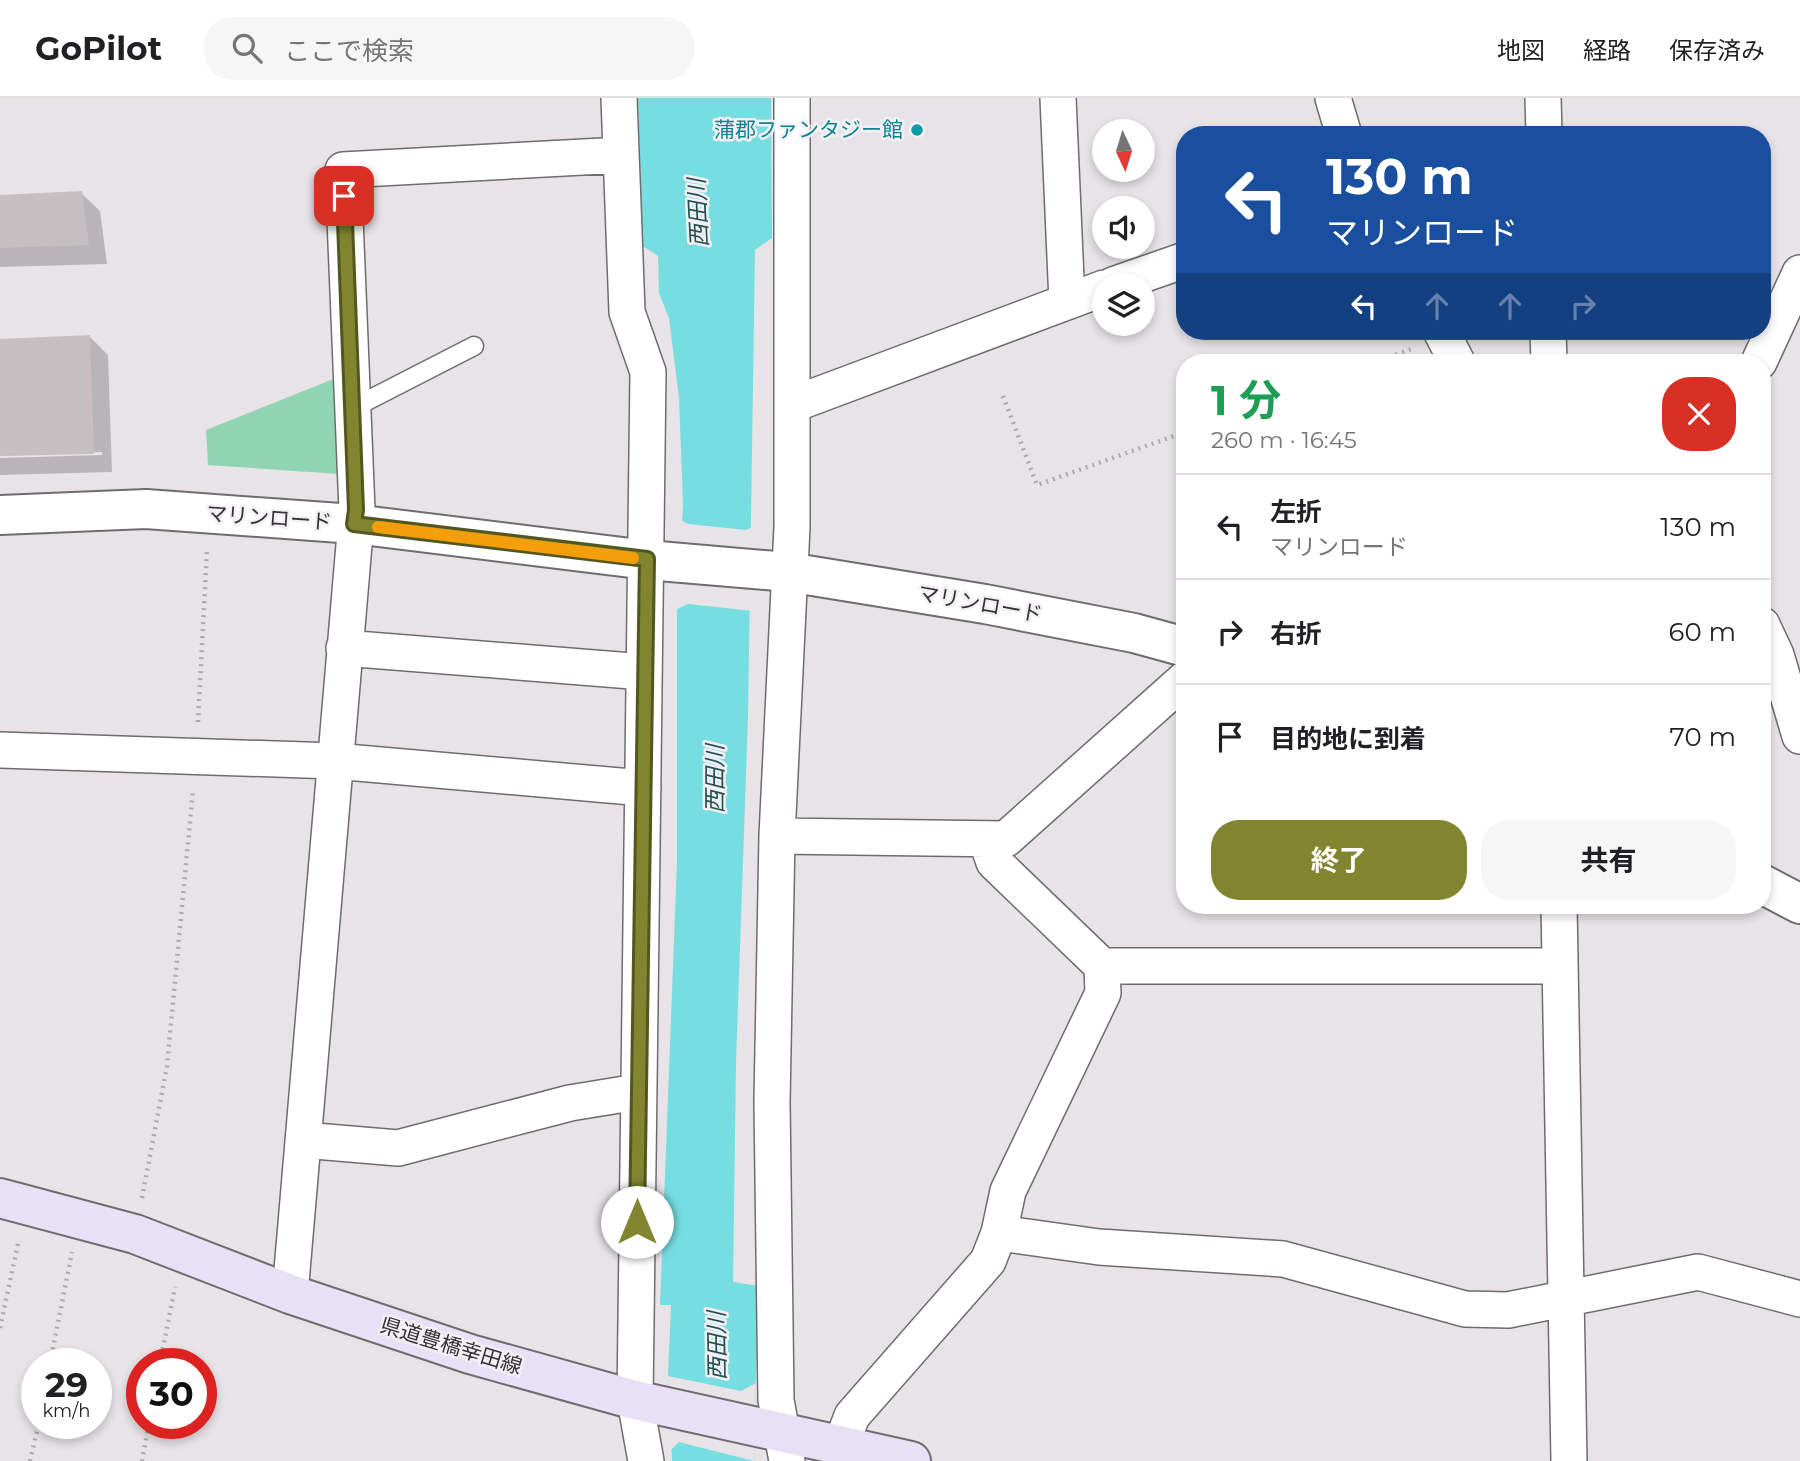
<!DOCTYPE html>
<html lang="ja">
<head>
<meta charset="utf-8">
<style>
  :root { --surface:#fff; --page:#f6f6f6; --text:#202124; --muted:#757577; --line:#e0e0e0; --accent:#818530 }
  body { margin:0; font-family:Montserrat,"Noto Sans JP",sans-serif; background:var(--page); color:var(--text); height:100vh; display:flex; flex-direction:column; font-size:26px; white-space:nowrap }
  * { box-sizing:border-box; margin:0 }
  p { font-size:23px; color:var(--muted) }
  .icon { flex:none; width:38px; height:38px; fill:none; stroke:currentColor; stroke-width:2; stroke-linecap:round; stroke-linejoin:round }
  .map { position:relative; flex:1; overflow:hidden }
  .drawer { position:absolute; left:1176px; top:256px; width:595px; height:560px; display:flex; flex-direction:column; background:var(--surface); border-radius:28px; box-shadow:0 4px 10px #0003 }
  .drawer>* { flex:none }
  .guide { position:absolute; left:1176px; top:28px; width:595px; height:214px; border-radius:28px; box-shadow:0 4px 10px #0003; background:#1a4fa0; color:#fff; overflow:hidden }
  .needle { width:46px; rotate:176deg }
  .buttons { position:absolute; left:1092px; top:21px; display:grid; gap:14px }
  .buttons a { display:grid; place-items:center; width:63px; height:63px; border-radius:50%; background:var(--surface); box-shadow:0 4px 10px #0003; font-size:35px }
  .speed { position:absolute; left:21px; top:1250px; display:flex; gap:14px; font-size:35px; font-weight:700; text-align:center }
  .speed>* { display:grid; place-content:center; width:91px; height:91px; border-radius:50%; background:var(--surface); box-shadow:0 4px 10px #0003; line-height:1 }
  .speed small { font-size:18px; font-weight:400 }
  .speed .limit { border:10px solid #d22; background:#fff; color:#111 }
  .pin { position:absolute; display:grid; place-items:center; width:60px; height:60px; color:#fff; margin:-30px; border-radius:14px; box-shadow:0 4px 10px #0006 }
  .me { position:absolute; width:77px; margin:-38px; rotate:0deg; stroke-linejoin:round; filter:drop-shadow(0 0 5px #0008) }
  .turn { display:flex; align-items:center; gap:24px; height:147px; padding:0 35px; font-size:32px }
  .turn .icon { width:91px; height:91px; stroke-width:2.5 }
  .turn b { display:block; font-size:49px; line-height:60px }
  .lanes { display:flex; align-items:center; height:66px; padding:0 35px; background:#0003; justify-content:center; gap:35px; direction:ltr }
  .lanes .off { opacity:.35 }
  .round { display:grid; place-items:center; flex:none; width:74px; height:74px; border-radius:28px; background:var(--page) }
  .headline { display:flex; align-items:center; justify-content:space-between; height:119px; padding:0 35px }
  h1 { font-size:42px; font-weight:700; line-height:52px; color:#1e9e55 }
  .cta { display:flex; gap:14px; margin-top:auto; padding:14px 35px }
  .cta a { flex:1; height:80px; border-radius:28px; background:var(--accent); color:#fff; font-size:28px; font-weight:700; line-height:80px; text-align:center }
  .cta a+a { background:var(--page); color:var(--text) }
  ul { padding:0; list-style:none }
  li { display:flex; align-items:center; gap:21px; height:105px; padding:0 35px; border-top:2px solid var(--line) }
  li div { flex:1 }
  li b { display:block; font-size:26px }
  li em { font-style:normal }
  header { display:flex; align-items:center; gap:42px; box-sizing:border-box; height:98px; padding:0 35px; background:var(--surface); border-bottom:2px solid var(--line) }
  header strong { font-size:33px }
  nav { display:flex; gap:38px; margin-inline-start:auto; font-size:24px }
  .search { width:490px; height:63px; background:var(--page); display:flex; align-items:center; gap:18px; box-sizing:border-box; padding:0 24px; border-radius:28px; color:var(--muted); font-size:26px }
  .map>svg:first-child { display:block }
</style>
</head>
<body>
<header>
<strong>GoPilot</strong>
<div class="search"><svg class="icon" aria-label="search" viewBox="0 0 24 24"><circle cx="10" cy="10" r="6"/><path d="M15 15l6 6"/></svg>ここで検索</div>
<nav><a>地図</a><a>経路</a><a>保存済み</a></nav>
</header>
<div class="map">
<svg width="1800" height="1363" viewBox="0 0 1800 1363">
  <rect width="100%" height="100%" fill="#e7e3e7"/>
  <path fill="#90d4b4" d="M 336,280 L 339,376 L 208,367 L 206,332 Z"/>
  <path fill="#76dee1" d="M 638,0 L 771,0 L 772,140 L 755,152 L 748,619 L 736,965 L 733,1184 L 758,1188 L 754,1363 L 672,1363 L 668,1278 L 671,1207 L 660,1207 L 677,764 L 677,511 L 683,406 L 679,300 L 669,220 L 659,195 L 658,158 L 643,148 Z"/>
  <path fill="#e7e3e7" d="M 678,420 L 688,426 L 746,432 L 755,428 L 753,513 L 688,506 L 673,513 Z
    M 668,1278 L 741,1293 L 756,1285 L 754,1363 L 679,1344 L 671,1352 Z"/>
  <path fill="#0003" d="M 81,95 L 100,113 L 107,166 L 0,169 L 0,99 Z
    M 89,238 L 108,257 L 112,374 L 0,377 L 0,360 L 102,357 L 102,354 L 0,357 L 0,242 Z"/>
  <path fill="#c5bfc2" d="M 82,93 L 89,147 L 0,150 L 0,97 Z
    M 90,237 L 94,356 L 0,358 L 0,241 Z"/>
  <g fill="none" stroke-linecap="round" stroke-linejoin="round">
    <defs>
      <path id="service" d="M 355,309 L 474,248"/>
      <path id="minor" d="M 619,0 L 627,214 L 648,274 L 635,1302 L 646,1363
        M 1058,0 L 1067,204
        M 1333,0 L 1344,37
        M 1543,0 L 1544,37
        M 1113,187 L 1185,162
        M 1441,233 L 1457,264
        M 1548,233 L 1549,264
        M 1759,264 L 1800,175
        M 794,306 L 1104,190
        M 1762,527 L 1776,557 L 1800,638
        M 344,550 L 644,574
        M 0,652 L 335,663 L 643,690
        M 777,738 L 1006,741 L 1185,581
        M 1559,807 L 1569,1363
        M 1102,868 L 1559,868
        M 303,1042 L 398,1050 L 570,1005 L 637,994
        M 999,1135 L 1099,1149 L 1283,1161 L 1465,1211 L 1508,1212 L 1698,1174 L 1800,1201
        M 290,1196 L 357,412 L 343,72 L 621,57
        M 841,1347 L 852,1318 L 988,1163 L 999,1135 L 1008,1093 L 1103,895 L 1102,868 L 994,764 L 986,741
        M 787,1363 L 776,1302 L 772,1004 L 777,738 L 792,429 L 792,0"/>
      <path id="tertiary" d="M 0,417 L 146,411 L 354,426 L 647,462 L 788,474 L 985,506 L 1134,535 L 1185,549
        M 1762,786 L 1800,806"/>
      <path id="secondary" d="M 0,1100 L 135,1136 L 290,1196 L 470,1256 L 635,1302 L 911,1363"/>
    </defs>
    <use href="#service" stroke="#6f6c6f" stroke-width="21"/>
    <use href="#minor" stroke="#6f6c6f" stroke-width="38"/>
    <use href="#tertiary" stroke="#6f6c6f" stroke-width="42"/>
    <use href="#secondary" stroke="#6f6c6f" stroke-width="42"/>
    <path stroke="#aeabae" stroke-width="4.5" stroke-dasharray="2 5" stroke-linecap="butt" d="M 1376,264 L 1414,250
      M 1003,298 L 1037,387 L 1185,334
      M 198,624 L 207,451
      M 142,1100 L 167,968 L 193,692
      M 0,1230 L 19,1141
      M 50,1265 L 72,1154
      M 160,1265 L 175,1189
      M 30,1363 L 39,1325
      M 142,1363 L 149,1325"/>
    <use href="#service" stroke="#fff" stroke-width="18"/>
    <use href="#minor" stroke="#fff" stroke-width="35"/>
    <use href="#tertiary" stroke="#fff" stroke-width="38"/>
    <use href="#secondary" stroke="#e7e0f6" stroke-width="38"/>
  </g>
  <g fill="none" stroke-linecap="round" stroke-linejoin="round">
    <defs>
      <path id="route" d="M 344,98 L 356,412 L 354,426 L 647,461 L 637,1124"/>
    </defs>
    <use href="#route" stroke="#54561f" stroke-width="18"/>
    <use href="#route" stroke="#818530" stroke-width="12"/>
    <path stroke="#f59e0b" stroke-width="12" d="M 378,429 L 633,460"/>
  </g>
  <circle fill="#0f9aa8" stroke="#f4f0f5" stroke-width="2.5" cx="917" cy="32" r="7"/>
  <g text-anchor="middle" stroke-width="5" stroke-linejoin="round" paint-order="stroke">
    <g font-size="21" fill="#0d838f" stroke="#f4f0f5" text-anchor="end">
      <text x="903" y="39">蒲郡ファンタジー館</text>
    </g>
    <g font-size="21" fill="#343334" stroke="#f4f0f5">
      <text transform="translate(269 420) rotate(4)" y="7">マリンロード</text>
      <text transform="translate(980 506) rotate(10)" y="7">マリンロード</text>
      <text transform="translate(451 1248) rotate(17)" y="7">県道豊橋幸田線</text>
    </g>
    <g font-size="23" font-style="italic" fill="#225152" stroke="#f4f0f5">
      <text transform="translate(698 115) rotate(-93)" y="8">西田川</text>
      <text transform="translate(715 681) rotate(-90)" y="8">西田川</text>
      <text transform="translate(717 1248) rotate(-91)" y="8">西田川</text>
    </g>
  </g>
</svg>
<div class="buttons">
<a><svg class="needle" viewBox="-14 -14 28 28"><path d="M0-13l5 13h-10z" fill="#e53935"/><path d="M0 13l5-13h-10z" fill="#757577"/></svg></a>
<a><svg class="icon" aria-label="sound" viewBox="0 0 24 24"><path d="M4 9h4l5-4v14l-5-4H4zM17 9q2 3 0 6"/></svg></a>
<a><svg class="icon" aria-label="layers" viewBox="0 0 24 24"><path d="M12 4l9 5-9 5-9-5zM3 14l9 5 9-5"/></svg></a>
</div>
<div class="speed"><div>29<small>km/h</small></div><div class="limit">30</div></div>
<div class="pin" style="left:344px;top:98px;background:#d93025"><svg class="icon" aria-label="arrive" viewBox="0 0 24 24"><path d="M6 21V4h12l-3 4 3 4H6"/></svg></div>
<svg class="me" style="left:637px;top:1124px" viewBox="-20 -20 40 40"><circle r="19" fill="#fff"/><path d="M0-13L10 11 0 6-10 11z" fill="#818530"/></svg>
<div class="guide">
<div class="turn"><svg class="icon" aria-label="left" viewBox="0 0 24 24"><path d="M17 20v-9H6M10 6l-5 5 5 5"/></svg><div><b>130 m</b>マリンロード</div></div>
<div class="lanes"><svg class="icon" aria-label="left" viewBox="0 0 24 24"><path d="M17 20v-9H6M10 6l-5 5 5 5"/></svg><svg class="icon off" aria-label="ahead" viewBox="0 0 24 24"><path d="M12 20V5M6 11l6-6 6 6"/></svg><svg class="icon off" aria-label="ahead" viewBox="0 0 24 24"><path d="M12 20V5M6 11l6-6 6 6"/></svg><svg class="icon off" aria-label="right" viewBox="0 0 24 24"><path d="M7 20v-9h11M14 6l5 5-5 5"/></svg></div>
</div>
<section class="drawer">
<div class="headline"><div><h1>1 分</h1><p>260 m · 16:45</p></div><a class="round" style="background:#d93025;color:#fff"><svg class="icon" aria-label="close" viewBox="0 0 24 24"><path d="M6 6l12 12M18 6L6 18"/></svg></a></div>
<ul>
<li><svg class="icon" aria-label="left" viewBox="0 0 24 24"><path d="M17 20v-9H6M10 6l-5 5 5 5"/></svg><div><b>左折</b><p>マリンロード</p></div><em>130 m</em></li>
<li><svg class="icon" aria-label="right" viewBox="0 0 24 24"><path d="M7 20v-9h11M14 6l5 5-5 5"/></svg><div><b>右折</b></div><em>60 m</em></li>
<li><svg class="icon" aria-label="arrive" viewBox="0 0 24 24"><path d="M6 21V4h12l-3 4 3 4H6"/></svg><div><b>目的地に到着</b></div><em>70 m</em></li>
</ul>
<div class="cta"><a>終了</a><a>共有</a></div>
</section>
</div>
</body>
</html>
